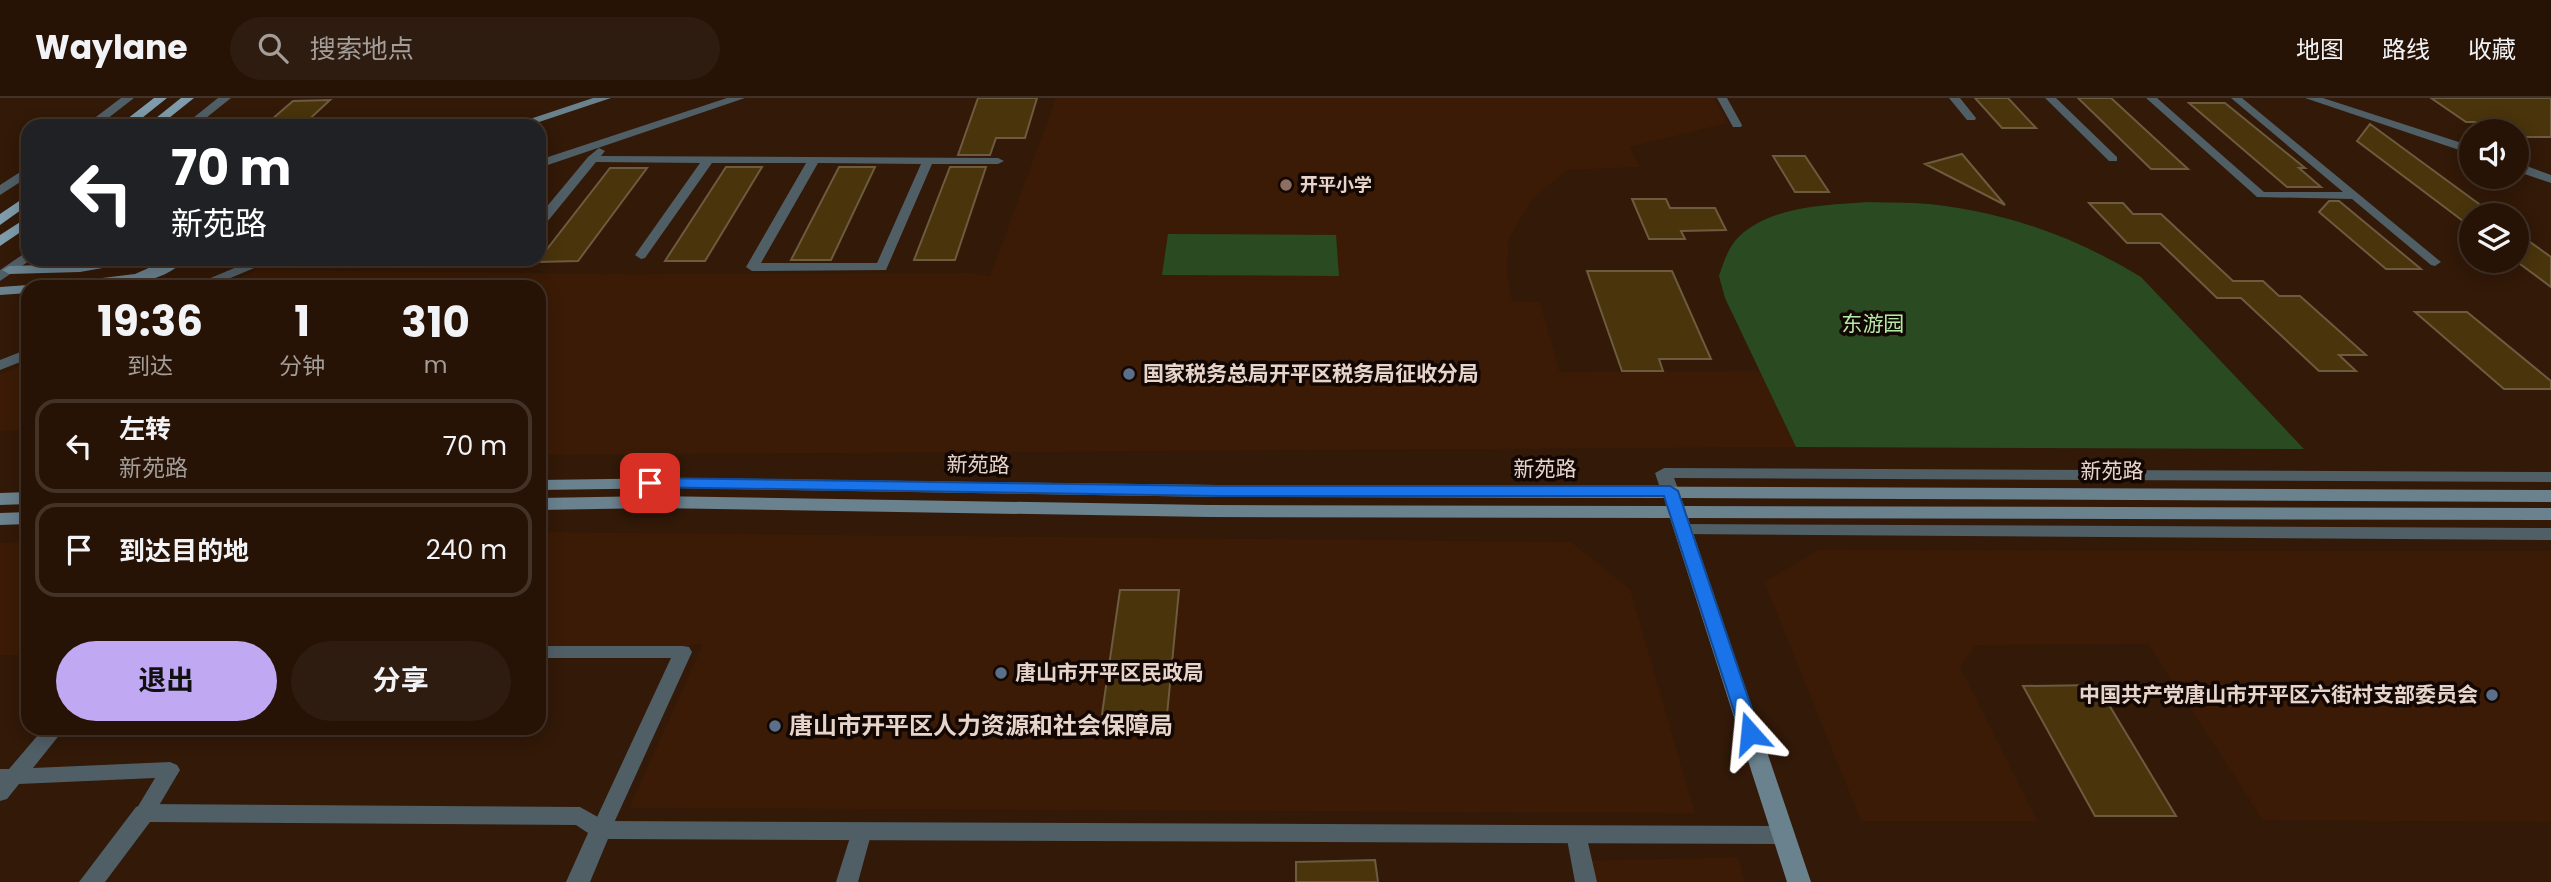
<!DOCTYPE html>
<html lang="zh">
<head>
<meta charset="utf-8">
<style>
  :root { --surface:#261306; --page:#2e1c10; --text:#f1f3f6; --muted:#a49e9b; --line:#423228; --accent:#c0a8f3 }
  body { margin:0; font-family:Poppins,"Noto Sans SC",sans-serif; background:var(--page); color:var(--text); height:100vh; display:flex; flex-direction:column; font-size:26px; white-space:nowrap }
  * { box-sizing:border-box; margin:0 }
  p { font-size:23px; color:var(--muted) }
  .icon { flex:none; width:38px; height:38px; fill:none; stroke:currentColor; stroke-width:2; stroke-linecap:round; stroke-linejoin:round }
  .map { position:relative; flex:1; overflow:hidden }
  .panel { position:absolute; left:21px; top:182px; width:525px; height:455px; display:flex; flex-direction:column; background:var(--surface); border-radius:21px; box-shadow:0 4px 18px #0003,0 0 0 2px var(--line) }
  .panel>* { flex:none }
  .guide { position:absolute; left:21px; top:21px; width:525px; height:147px; border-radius:21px; box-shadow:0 4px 18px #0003,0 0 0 2px var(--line); background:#202124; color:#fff; overflow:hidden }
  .fabs { position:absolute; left:2459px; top:21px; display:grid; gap:14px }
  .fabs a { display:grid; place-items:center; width:70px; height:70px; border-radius:50%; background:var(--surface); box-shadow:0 4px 18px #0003,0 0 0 2px var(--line); font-size:35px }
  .pin { position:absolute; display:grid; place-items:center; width:60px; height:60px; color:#fff; margin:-30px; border-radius:14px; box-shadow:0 4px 10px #0006 }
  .me { position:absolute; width:77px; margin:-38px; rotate:342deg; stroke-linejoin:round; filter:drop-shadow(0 0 5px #0008) }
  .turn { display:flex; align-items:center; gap:24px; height:147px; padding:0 35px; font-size:32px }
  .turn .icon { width:91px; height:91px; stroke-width:2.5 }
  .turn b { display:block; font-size:49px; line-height:60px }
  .eta { display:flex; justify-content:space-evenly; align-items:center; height:119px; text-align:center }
  .eta b { font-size:42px; font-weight:700; line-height:49px }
  .primary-button { display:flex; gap:14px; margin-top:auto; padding:14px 35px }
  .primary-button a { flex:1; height:80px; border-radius:42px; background:var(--accent); color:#111; font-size:28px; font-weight:700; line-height:80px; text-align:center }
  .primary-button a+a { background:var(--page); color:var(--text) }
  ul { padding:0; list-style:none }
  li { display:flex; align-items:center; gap:21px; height:94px; margin:0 14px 10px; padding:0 21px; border:4px solid var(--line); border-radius:21px }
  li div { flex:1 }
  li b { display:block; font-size:26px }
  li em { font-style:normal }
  header { display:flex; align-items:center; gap:42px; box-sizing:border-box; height:98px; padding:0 35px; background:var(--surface); border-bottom:2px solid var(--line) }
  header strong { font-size:33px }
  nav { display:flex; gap:38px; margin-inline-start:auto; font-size:24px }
  .search { width:490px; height:63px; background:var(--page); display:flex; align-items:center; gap:18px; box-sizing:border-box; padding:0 24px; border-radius:38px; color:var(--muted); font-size:26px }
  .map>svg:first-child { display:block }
</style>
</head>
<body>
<header>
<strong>Waylane</strong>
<div class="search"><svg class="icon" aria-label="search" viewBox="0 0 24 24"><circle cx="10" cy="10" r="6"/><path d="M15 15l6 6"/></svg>搜索地点</div>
<nav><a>地图</a><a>路线</a><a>收藏</a></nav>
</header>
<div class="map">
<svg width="2551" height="784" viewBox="0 0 2551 784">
  <rect width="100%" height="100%" fill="#321908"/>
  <path fill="#3b1b06" d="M 1056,0 L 1714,0 L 1728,25 L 1630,49 L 1639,69 L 1567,72 L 1531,103 L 1509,141 L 1507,175 L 1512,203 L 1540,204 L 1560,274 L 1760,273 L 1796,349 L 539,357 L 539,189 L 216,189 L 258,172 L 615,176 L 971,175 L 990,178 Z
    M 28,265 L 28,332 L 0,333 L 0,276 Z
    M 539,434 L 1571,444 L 1630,491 L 1695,715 L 629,710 L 703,546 L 664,550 L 539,551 Z
    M 28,444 L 28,557 L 0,557 L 0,445 Z
    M 1818,452 L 2551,453 L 2551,724 L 2263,722 L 2148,546 L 1976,547 L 1960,569 L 2037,723 L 1861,723 L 1764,484 Z
    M 1738,759 L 1745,784 L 1585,784 L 1581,763 Z"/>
  <path fill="#2a4b21" d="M 1868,104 C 1891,105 1915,104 1938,107 C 2011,116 2079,141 2141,179 L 2304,351 L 1796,349 L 1725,200 L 1719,178 C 1723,166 1727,153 1735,143 C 1765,108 1826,107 1868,104 Z
    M 1168,136 L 1336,137 L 1339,178 L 1162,177 Z"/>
  <path fill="#49340b" stroke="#6c5b3e" stroke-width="2" d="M 978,0 L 1037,0 L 1025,40 L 996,40 L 990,57 L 958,57 Z
    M 1975,0 L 2008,0 L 2036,30 L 2002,30 Z
    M 2078,0 L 2111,0 L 2188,71 L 2151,71 Z
    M 2431,0 L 2551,0 L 2551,39 L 2516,39 L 2516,33 L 2490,33 L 2476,24 L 2466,24 Z
    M 330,2 L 302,28 L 264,28 L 293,3 Z
    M 2189,5 L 2225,5 L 2305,70 L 2299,70 L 2321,89 L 2287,89 Z
    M 2370,26 L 2494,117 L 2471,117 L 2471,129 L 2357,43 Z
    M 1962,56 L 2005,107 L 1925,66 Z
    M 1773,58 L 1805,58 L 1829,94 L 1795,94 Z
    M 726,69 L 762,69 L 705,163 L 665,163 Z
    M 839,69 L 875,69 L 831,162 L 791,162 Z
    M 950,69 L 986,69 L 955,162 L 914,162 Z
    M 610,70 L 647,70 L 578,163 L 537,164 Z
    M 1632,101 L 1666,101 L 1670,110 L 1715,110 L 1726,132 L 1681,133 L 1685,141 L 1649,141 Z
    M 2329,103 L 2339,103 L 2421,171 L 2386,171 L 2319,114 Z
    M 2089,105 L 2123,105 L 2133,116 L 2161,116 L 2233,183 L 2263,183 L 2279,198 L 2300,198 L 2366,257 L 2339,257 L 2356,273 L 2319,273 L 2241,200 L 2217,200 L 2160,145 L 2127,145 Z
    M 2516,134 L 2551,159 L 2551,189 L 2516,163 Z
    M 1587,173 L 1672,173 L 1711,261 L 1659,261 L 1663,273 L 1622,273 Z
    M 2415,214 L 2467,214 L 2551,283 L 2551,291 L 2504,291 Z
    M 1120,492 L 1179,492 L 1167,617 L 1102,616 Z
    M 2097,587 L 2176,718 L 2095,718 L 2023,588 Z
    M 1375,762 L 1378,784 L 1296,784 L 1296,764 Z"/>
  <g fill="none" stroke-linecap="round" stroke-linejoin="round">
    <path fill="#505e66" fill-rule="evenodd" d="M 1717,0 L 1727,0 L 1742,27 L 1741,29 L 1733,29 Z
      M 1949,0 L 1960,0 L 1976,20 L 1975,22 L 1967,22 Z
      M 2045,0 L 2056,0 L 2117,59 L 2117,63 L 2109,63 Z
      M 2146,0 L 2157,0 L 2264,94 L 2343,94 L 2231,0 L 2242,0 L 2441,164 L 2435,168 L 2431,167 L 2352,101 L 2257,99 Z
      M 599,50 L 605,53 L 601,58 L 998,60 L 1004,63 L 998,66 L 932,66 L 886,172 L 752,173 L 746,169 L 806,65 L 712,65 L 645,160 L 641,161 L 635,157 L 700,65 L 596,64 L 543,129 L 539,130 L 539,118 L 588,59 ZM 818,65 L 921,66 L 877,165 L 761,165 Z
      M 539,548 L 683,548 L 689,549 L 692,554 L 608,738 L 601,740 L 594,738 L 591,732 L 671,560 L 539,560 Z
      M 44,630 L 65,630 L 33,670 L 170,664 L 177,667 L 180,672 L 151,721 L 144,723 L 137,721 L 134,715 L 155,680 L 19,686 L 7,701 L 0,703 L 0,671 L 9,671 Z
      M 862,725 L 869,727 L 872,733 L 858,784 L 836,784 L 852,733 L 855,727 Z
      M 1576,728 L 1583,730 L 1586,736 L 1597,784 L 1575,784 L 1566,736 L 1569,730 Z"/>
    <path fill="#505e66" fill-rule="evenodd" d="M 121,0 L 134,0 L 98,28 L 84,28 Z
      M 218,0 L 231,0 L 196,28 L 183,28 Z
      M 727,0 L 745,0 L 539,70 L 539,62 Z
      M 2305,0 L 2323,0 L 2471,48 L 2471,56 Z
      M 2516,64 L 2551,77 L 2551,85 L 2516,73 Z
      M 28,69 L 28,79 L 0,97 L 0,87 Z
      M 28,153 L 28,161 L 32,161 L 0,183 L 0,172 Z
      M 256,161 L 276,161 L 209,189 L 189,189 Z
      M 28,251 L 28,261 L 0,272 L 0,262 Z
      M 1664,370 L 2551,374 L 2551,384 L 1674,380 L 1679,393 L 1670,399 L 1661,393 L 1655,375 Z
      M 1683,426 L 2551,430 L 2551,442 L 1677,436 L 1674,432 Z
      M 144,706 L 580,709 L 605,723 L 1784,728 L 1792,730 L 1795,737 L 1792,744 L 1784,746 L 608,741 L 590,784 L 566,784 L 588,735 L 576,727 L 150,724 L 105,784 L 79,784 L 136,709 Z"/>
    <path fill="#6a818e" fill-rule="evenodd" d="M 593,0 L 611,0 L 527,28 L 509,28 Z
      M 107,161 L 138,161 L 131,165 L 80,174 L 9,176 L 2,172 L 9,168 L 80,166 Z
      M 169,161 L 186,161 C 157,193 93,189 54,189 L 61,185 L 135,176 Z
      M 28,187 L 34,189 L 28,189 L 28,195 L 0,197 L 0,189 Z
      M 678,380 L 1218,387 L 2551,392 L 2551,404 L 1681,400 L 1684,408 L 2551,410 L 2551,422 L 1688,420 L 1811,784 L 1787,784 L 1670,420 L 1209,419 L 654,410 L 539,412 L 539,400 L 654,398 L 1209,407 L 1666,408 L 1665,400 L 1218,399 L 678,390 L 539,392 L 539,382 Z
      M 28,394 L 28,406 L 0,407 L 0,395 Z
      M 28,414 L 28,426 L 0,427 L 0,415 Z"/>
    <path fill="#7e9cac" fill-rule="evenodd" d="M 154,0 L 167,0 L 132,28 L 118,28 Z
      M 181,0 L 194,0 L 159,28 L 146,28 Z
      M 28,97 L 28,107 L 0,127 L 0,116 Z
      M 28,119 L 28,129 L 0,148 L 0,137 Z"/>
  </g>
  <path fill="#1a73e8" stroke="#114b97" stroke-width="2" d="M 650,380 L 1218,388 L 1670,388 L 1678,393 L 1760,635 L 1757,640 L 1750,643 L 1743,640 L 1741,635 L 1664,398 L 1218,398 L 644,389 L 642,385 L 644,382 Z"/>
  <circle fill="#8d6e63" stroke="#120703" stroke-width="2.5" cx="1286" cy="87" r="7"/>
  <g fill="#5c6f8a" stroke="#120703" stroke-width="2.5">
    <circle cx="1129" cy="276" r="7"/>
    <circle cx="1001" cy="575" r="7"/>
    <circle cx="2492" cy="597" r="7"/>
    <circle cx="775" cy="628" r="7"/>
  </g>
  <g text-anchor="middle" stroke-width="7" stroke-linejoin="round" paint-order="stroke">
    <g font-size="18" font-weight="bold" fill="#e7d5cb" stroke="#120703" text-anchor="start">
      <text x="1300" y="93">开平小学</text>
    </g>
    <g font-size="21" fill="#b3eaa6" stroke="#120703">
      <text x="1873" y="233">东游园</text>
    </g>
    <g font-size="21" font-weight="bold" fill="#e7d5cb" stroke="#120703" text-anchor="start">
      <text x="1143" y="283">国家税务总局开平区税务局征收分局</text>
      <text x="1015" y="582">唐山市开平区民政局</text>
      <text x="2478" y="604" text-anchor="end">中国共产党唐山市开平区六街村支部委员会</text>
    </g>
    <g font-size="21" fill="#e7d5cb" stroke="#120703">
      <text transform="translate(978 367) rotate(1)" y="7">新苑路</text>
      <text x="1545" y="378">新苑路</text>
      <text x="2112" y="380">新苑路</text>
    </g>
    <g font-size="24" font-weight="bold" fill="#e7d5cb" stroke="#120703" text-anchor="start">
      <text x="789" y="636">唐山市开平区人力资源和社会保障局</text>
    </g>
  </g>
</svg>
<div class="fabs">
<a><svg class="icon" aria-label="sound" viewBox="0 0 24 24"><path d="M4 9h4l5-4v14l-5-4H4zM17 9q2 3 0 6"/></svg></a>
<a><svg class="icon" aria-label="layers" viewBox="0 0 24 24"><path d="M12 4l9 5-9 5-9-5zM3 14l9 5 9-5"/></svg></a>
</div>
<div class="pin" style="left:650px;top:385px;background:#d93025"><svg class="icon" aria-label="arrive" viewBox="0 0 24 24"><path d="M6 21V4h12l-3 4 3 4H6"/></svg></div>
<svg class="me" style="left:1750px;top:635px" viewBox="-20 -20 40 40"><path d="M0-17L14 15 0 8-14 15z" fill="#1a73e8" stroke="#fff" stroke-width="4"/></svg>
<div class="guide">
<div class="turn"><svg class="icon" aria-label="left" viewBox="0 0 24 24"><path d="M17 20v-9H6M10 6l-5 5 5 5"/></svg><div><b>70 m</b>新苑路</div></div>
</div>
<section class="panel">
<div class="eta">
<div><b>19:36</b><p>到达</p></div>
<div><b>1</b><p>分钟</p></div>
<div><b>310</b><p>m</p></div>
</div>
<ul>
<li><svg class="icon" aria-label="left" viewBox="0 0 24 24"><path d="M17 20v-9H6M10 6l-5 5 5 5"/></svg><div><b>左转</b><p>新苑路</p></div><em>70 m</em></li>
<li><svg class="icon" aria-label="arrive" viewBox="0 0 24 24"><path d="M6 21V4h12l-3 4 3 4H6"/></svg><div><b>到达目的地</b></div><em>240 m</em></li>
</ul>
<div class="primary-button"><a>退出</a><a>分享</a></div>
</section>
</div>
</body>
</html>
